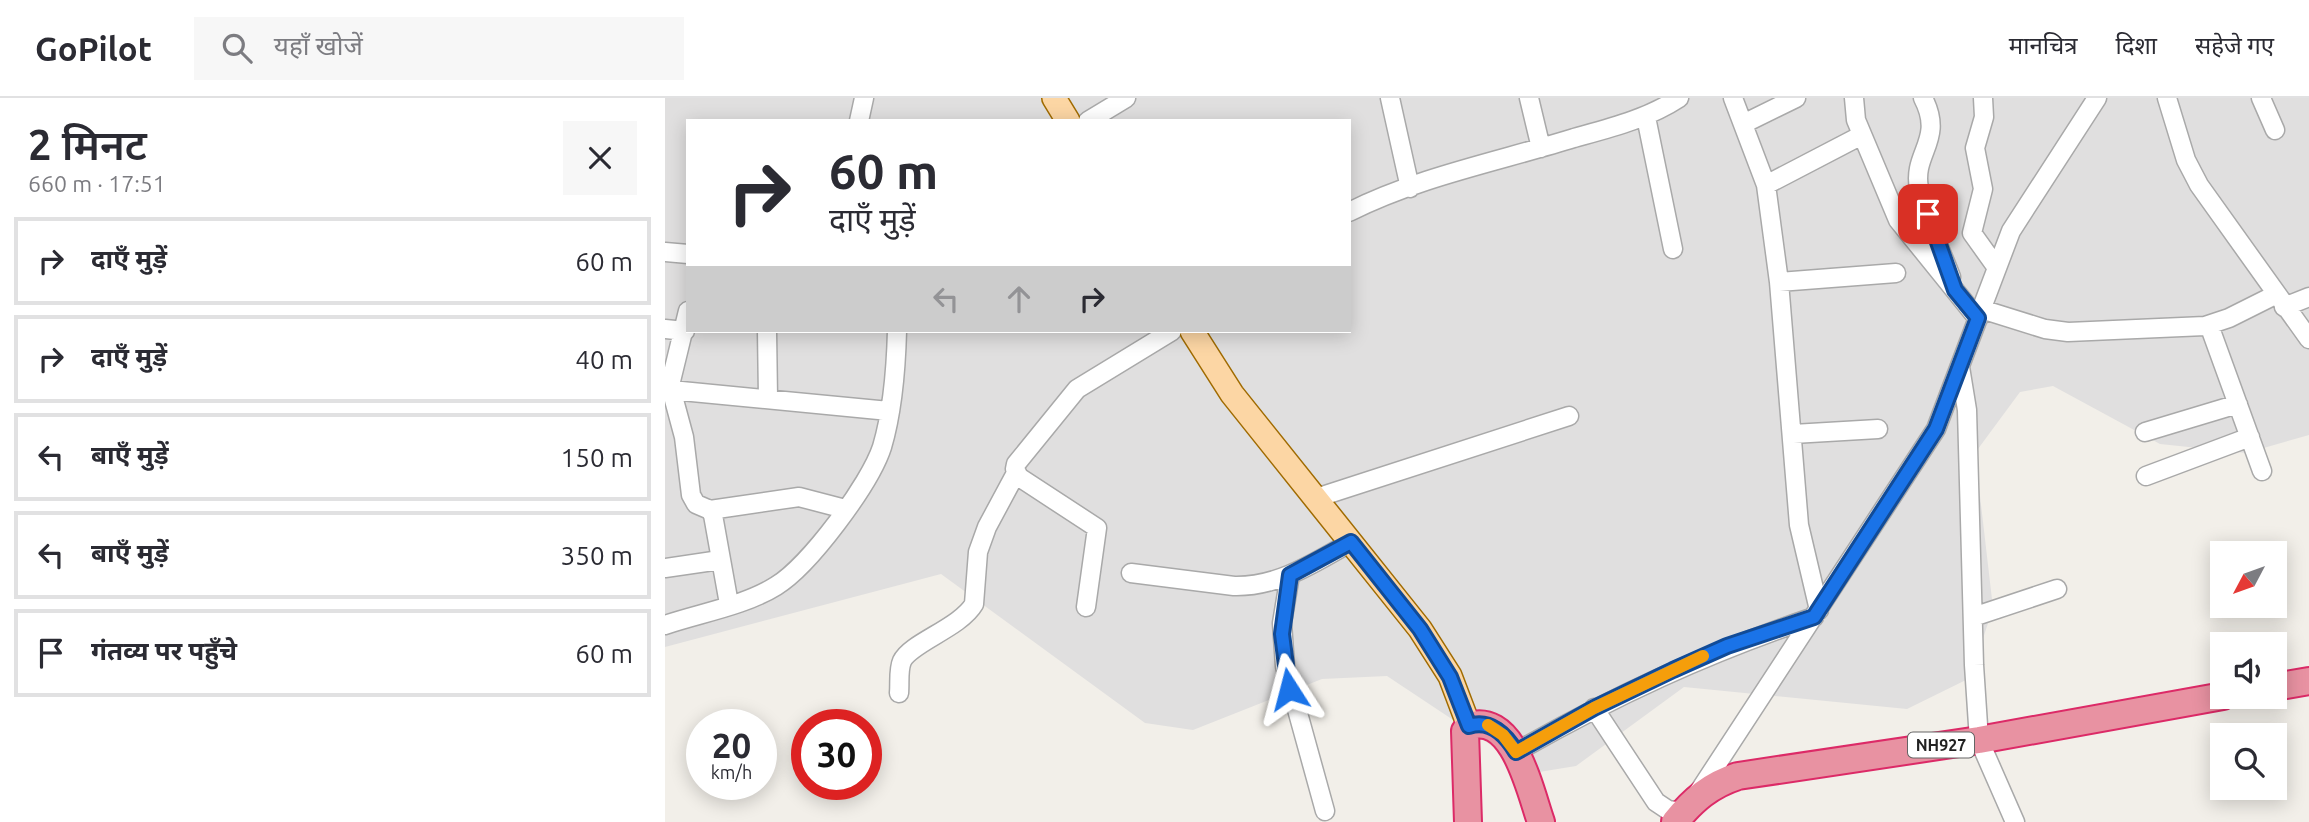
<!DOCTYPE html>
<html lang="hi">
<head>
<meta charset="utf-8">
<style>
  :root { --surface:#fff; --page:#f7f7f7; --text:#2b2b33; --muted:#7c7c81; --line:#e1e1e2 }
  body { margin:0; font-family:Ubuntu,"Noto Sans Devanagari",sans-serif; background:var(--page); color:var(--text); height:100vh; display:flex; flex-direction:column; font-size:26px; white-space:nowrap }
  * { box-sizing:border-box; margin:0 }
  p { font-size:23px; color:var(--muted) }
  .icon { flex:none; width:38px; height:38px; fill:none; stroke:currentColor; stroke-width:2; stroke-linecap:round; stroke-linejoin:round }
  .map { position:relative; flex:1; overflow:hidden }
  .panel { display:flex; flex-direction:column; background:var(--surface); width:665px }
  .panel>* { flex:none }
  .hud { position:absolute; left:21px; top:21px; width:665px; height:214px; border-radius:0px; box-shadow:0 4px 18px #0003; background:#fff; color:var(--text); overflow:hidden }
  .needle { width:46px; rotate:229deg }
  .buttons { position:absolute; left:1545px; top:443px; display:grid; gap:14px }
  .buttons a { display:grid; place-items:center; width:77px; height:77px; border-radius:0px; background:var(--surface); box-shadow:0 4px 18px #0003; font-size:35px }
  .speed { position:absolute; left:21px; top:611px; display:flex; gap:14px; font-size:35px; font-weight:700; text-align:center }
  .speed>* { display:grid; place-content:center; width:91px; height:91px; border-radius:50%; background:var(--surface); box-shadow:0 4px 18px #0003; line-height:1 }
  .speed small { font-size:18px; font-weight:400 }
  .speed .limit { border:10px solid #d22; background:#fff; color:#111 }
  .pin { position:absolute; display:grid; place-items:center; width:60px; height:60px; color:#fff; margin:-30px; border-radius:14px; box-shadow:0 4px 10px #0006 }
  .me { position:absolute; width:77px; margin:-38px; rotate:351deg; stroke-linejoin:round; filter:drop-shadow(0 0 5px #0008) }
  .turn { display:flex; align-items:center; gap:24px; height:147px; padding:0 28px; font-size:32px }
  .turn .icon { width:91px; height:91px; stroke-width:2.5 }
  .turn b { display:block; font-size:49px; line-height:60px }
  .lanes { display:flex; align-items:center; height:66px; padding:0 28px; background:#0003; justify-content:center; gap:35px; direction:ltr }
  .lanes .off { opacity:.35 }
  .round { display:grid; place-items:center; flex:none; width:74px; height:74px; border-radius:0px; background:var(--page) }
  .overview { display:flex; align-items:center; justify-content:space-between; height:119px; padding:0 28px }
  h1 { font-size:42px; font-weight:600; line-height:52px }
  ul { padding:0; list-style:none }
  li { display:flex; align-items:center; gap:21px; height:88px; margin:0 14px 10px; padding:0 14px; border:4px solid var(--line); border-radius:0px }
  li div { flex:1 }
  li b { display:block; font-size:26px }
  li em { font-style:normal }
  header { display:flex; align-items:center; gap:42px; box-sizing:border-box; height:98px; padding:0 35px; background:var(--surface); border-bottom:2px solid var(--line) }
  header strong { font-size:33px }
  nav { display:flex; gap:38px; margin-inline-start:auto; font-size:24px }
  .search { width:490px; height:63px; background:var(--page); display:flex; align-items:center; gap:18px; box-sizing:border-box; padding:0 24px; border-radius:0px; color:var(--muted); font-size:26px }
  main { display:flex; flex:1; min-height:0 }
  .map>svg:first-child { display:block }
</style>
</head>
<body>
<header>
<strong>GoPilot</strong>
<div class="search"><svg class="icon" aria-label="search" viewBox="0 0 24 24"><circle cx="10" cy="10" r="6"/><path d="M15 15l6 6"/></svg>यहाँ खोजें</div>
<nav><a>मानचित्र</a><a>दिशा</a><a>सहेजे गए</a></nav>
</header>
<main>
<section class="panel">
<div class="overview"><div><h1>2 मिनट</h1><p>660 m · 17:51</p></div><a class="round"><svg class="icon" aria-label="close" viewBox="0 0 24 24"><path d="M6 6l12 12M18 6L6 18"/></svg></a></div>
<ul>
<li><svg class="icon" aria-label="right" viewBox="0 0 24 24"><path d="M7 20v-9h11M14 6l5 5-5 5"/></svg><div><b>दाएँ मुड़ें</b></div><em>60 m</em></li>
<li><svg class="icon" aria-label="right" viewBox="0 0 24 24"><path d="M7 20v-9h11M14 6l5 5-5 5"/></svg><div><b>दाएँ मुड़ें</b></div><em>40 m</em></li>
<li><svg class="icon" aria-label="left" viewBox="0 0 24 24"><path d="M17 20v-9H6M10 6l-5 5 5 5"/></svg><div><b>बाएँ मुड़ें</b></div><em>150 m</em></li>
<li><svg class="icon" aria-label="left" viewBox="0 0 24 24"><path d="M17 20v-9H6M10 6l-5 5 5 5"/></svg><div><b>बाएँ मुड़ें</b></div><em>350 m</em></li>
<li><svg class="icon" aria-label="arrive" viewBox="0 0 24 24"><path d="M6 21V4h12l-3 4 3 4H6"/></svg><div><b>गंतव्य पर पहुँचे</b></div><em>60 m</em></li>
</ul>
</section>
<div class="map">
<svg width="1644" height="724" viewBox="0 0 1644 724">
  <rect width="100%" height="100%" fill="#f2efe9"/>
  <path fill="#e0dfdf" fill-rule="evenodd" d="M 0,0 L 1644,0 L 1644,337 L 1581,355 L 1495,346 L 1388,288 L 1355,294 L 1310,355 L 1328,510 L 1305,580 L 1242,611 L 1019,589 L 911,668 L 868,675 L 722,578 L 657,581 L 528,632 L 480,625 L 276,476 L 0,549 ZM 23,23 L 684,23 L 684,233 L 23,233 Z"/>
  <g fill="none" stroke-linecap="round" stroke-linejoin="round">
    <defs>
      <path id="minor" d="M 725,0 L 745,90
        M 864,0 L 876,50
        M 1068,0 L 1101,87 L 1114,184 L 1134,427 L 1154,512
        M 1189,0 L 1191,22 L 1233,122 L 1313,221
        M 1258,0 C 1280,42 1247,55 1254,90 C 1260,120 1275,150 1286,179
        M 1318,0 L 1319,19 L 1310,50 L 1318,91 L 1307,135 L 1332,170
        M 1502,0 L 1521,62 L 1534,87 L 1644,241
        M 1596,0 L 1610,32
        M 981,19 L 1008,151
        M 194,23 L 199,0
        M 423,23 L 461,0
        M 1078,26 L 1131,0
        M 1101,87 L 1197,37
        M 684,114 C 753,79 835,63 909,40 C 945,30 982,21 1014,0
        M 0,154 L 23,156
        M 1114,184 L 1231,175
        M 1619,209 L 1644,199
        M 1316,211 L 1380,231 L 1403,234 L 1540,228 L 1564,220 L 1610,197
        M 23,213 L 5,287 L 19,339 L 26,397 L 31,406 L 45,412 L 48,417 L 64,506
        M 1544,227 L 1597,373
        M 0,231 L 20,233
        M 102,233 L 103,300
        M 1295,269 L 1302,312 L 1309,567 L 1314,642 L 1350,724
        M 6,292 L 224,313
        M 1480,334 L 1573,306
        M 1128,336 L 1213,331
        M 1481,378 L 1585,339
        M 651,400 L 904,318
        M 45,412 L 134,399 L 180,411
        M 0,470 L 55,462
        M 466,475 L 569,488 C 613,489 649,465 686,444
        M 625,477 L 617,525 L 620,568 L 660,713
        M 421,509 L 432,430 L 354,379 L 350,371 L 351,366 L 412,291 L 507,233
        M 1308,519 L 1392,491
        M 0,527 C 35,515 79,508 111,488 C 144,468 205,386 217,349 C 228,312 231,271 232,233
        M 234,595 C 235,585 233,572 237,563 C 245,545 295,530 309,506 L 313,454 L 322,429 L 351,375
        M 929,610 L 991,704 L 1003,712 L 1018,714
        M 851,654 C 951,597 1040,556 1149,519
        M 1033,695 L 1271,331 L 1346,133 L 1432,0"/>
      <path id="major" d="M 389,0 L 403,23
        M 527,233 L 567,296 L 755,531 L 785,578 L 804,628"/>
      <path id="highway" d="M 1610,589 L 1644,583
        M 803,724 L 800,633 L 804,628 C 849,614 865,693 876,724
        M 1010,724 C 1028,702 1045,687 1073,678 L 1314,642 L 1558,598"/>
    </defs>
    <use href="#minor" stroke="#a9a9a9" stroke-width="21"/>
    <use href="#major" stroke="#a06b00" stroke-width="26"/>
    <use href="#highway" stroke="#dc2a67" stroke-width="30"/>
    <use href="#minor" stroke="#fff" stroke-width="18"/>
    <use href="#major" stroke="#fcd6a4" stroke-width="23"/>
    <use href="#highway" stroke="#e892a2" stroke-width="26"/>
  </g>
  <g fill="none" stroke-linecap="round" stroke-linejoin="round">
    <defs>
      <path id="route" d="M 624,591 L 617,536 L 625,477 L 686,444 L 755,531 L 785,579 L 804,628 C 825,621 841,637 851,654 L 929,610 L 1008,572 L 1062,548 L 1149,519 L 1271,331 L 1313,220 L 1290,192 L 1263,116"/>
    </defs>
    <use href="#route" stroke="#114b97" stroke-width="18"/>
    <use href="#route" stroke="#1a73e8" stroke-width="12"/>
    <path stroke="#f59e0b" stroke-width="12" d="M 823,627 L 838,637 L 851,654 L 929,610 L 1038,558"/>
  </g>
  <g text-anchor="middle" stroke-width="5" stroke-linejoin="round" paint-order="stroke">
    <rect fill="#fff" stroke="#646464" stroke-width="2" x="1243" y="634.5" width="66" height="25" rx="5"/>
    <g font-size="16" font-weight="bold" fill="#222">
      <text x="1276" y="653">NH927</text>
    </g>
  </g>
</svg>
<div class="buttons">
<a><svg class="needle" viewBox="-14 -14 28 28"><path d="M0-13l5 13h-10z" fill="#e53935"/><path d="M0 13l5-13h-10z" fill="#7c7c81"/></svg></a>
<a><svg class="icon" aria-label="sound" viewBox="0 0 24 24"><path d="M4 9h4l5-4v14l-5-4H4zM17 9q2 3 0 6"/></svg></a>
<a><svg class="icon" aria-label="search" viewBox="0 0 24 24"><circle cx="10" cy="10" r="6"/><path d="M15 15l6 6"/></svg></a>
</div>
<div class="speed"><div>20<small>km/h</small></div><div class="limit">30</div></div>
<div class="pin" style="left:1263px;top:116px;background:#d93025"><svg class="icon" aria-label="arrive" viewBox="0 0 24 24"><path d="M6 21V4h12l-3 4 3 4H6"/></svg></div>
<svg class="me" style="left:624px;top:591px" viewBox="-20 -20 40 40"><path d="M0-17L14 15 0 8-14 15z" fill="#1a73e8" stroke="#fff" stroke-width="4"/></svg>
<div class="hud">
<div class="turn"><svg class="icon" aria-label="right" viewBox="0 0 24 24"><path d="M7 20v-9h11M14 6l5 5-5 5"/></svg><div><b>60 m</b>दाएँ मुड़ें</div></div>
<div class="lanes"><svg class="icon off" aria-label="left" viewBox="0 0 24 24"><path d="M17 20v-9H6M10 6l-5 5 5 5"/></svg><svg class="icon off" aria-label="ahead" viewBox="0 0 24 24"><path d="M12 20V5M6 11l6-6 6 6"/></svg><svg class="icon" aria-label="right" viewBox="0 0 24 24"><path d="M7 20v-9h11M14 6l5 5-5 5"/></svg></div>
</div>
</div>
</main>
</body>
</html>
